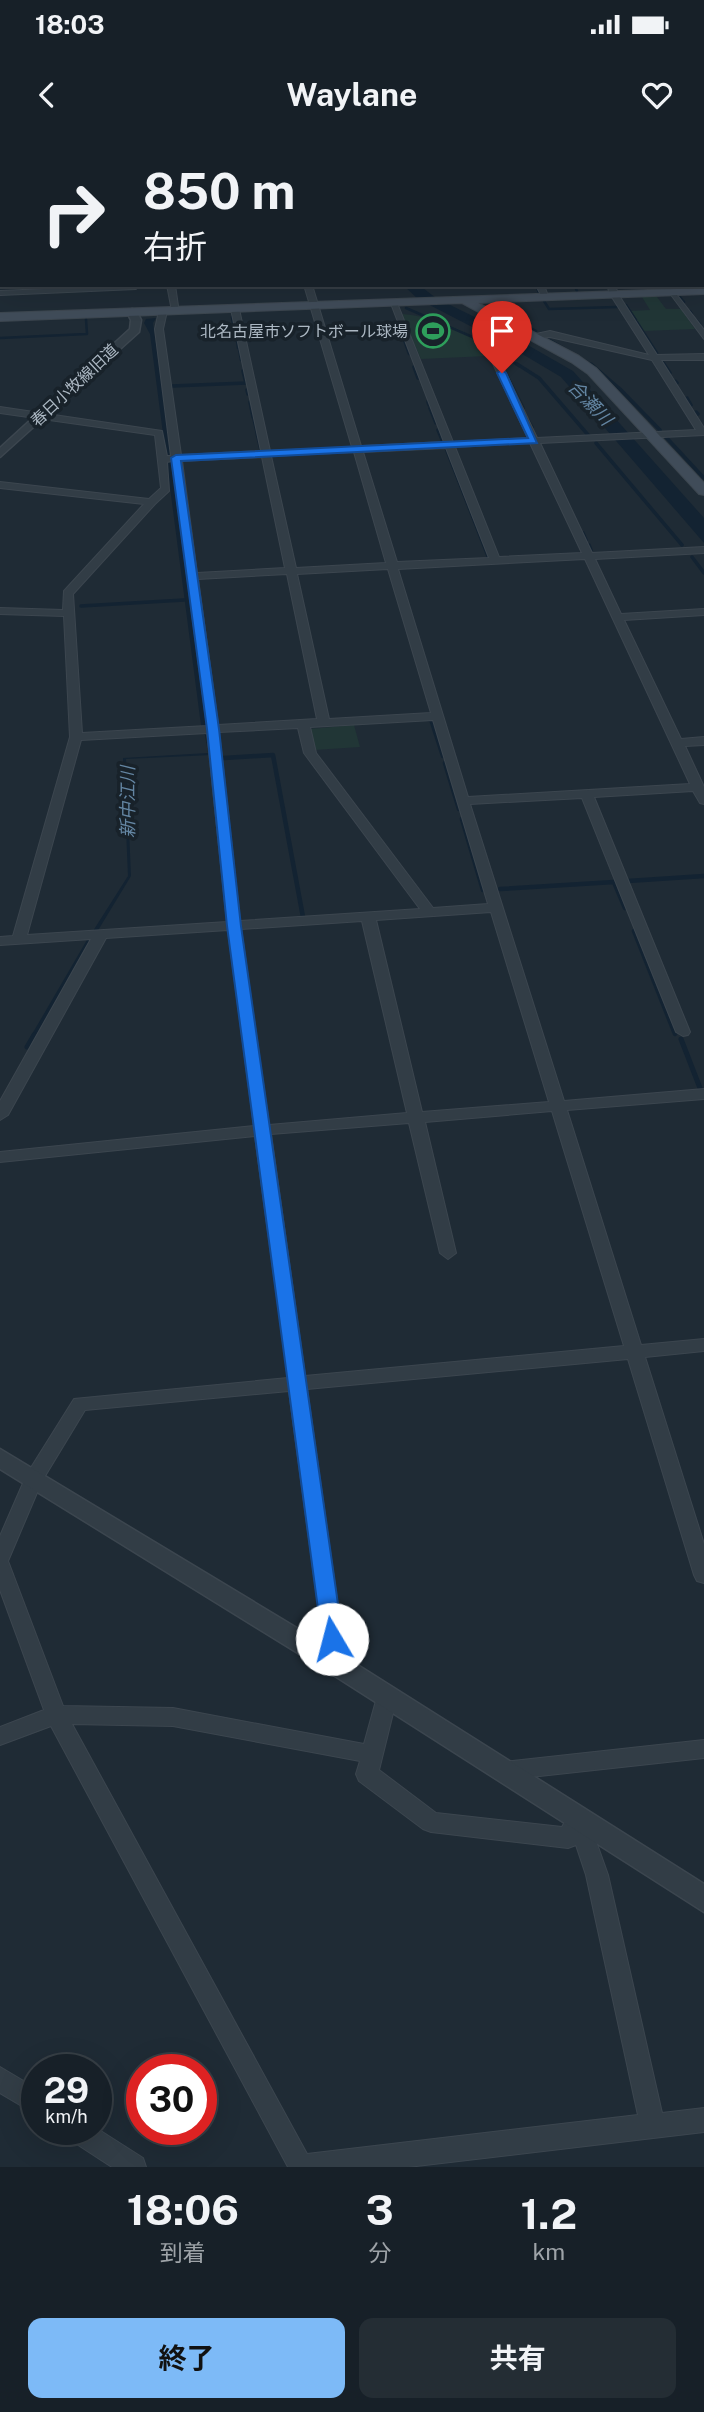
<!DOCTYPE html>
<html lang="ja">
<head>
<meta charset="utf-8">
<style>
  :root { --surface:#172028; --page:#242d34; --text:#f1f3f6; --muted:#9ea3a8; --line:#363e45; --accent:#7dbaf7 }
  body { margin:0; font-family:"Public Sans","Noto Sans JP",sans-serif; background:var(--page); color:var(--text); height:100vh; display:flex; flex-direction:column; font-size:26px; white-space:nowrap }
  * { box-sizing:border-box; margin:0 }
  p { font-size:23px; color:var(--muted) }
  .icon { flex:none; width:38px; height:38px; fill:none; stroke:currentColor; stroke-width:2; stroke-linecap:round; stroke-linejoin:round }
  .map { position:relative; height:2027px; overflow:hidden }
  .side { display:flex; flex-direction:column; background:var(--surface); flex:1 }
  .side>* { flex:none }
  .guide { position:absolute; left:0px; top:0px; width:705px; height:147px; box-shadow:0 7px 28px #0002,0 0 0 2px var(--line); background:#172028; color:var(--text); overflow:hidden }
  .speed { position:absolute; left:21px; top:1914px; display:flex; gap:14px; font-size:35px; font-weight:700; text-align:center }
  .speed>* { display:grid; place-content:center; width:91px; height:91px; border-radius:50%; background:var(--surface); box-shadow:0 7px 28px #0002,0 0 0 2px var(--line); line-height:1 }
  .speed small { font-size:18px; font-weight:400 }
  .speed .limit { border:10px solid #d22; background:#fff; color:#111 }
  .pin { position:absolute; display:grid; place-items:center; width:60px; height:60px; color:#fff; margin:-72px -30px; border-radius:50% 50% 50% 0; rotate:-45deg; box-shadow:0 0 7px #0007 }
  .pin .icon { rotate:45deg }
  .me { position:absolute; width:77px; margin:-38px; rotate:352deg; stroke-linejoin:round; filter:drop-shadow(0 0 5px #0008) }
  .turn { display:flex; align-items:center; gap:24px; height:147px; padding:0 28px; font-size:32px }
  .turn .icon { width:91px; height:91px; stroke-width:2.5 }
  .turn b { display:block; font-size:49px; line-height:60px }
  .eta { display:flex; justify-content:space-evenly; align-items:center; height:119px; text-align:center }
  .eta b { font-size:42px; font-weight:700; line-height:49px }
  .action { display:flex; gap:14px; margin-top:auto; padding:14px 28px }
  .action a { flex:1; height:80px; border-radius:14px; background:var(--accent); color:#111; font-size:28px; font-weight:700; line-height:80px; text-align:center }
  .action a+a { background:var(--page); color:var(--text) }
  .status { display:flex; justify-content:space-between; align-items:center; height:49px; padding:0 35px; background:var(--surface); direction:ltr }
  .status svg { height:19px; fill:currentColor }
  header { display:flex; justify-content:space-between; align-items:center; height:91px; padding:0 28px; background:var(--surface); font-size:32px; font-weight:700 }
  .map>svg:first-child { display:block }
</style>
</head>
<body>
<div class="status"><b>18:03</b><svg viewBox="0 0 49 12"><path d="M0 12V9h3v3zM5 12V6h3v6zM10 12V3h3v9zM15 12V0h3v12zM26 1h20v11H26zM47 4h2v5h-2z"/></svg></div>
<header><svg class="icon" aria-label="back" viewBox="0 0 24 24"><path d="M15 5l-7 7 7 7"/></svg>Waylane<svg class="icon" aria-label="heart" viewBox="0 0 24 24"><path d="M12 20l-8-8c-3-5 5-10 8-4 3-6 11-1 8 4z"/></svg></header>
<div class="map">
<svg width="704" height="2027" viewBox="0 0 704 2027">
  <rect width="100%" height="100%" fill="#1f2b35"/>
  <path fill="#213636" d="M 642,157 L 657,157 L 666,169 L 681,169 L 695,189 L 644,191 L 631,171 L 650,170 Z
    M 401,174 C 421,174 465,188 480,202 C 484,205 486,212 488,216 L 421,219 Z
    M 354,585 L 360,607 L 314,610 L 310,589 Z"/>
  <path fill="#132332" d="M 403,145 L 419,145 L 436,158 L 505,192 L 573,231 L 704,378 L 704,403 L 561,237 L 507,205 L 418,159 Z
    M 156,178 L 153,183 L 212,615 L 126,619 L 131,736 L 97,792 L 93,791 L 128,736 L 123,618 L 208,613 L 205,595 L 202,593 L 150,194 L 144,183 L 146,179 Z"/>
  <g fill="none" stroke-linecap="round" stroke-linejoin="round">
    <path stroke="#132332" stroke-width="2.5" d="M 437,0 L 439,2
      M 536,145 L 539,153
      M 574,145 L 577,151
      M 679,156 L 684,162
      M 544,161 L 549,169 L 617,167
      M 626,165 L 636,180
      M 406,168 L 484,202
      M 690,171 L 692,174
      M 232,177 L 233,184
      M 509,178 L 536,191
      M 696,180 L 700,184
      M 397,182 L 403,199
      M 637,182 L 657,213
      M 236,194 L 238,208
      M 545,197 L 594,226
      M 0,198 L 87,194 L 86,179
      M 404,200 L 409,214
      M 239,209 L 241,220
      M 494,210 L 519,226
      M 663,222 L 665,226"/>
    <path stroke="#132332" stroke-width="3.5" d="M 517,224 L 539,238 L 589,296
      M 591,224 L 620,249 L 660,290
      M 664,224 L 670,233
      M 414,227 L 418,238
      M 506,234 L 523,268
      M 675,241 L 677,243
      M 172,246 L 246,243 L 243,231
      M 247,250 L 248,254
      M 687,258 L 691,265
      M 250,262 L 253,277
      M 428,262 L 429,265
      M 430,268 L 436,283
      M 696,272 L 698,274
      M 254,279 L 257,292
      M 528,280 L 532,287
      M 438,290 L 443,302
      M 257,293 L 261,310
      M 665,296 L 704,338
      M 596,303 L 682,405
      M 446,308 L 488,416
      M 583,393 L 586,400
      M 589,405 L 591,410
      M 692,417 L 704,433
      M 81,466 L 184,460"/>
    <path stroke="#132332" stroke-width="4.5" d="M 428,579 L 431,579 L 443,616
      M 224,618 L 273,615 L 303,777
      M 445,623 L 459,669
      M 462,679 L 483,750
      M 628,741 L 704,736
      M 500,749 L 614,742 L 625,768
      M 634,791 L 675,894
      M 33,897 L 89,801"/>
    <path stroke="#132332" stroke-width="5" d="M 681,899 L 700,948
      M 27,907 L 34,895"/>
    <defs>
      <path id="minor" d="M 7,0 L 62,0 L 4,2 Z
        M 130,0 L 136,0 L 136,2 L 130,2 Z
        M 261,0 L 267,0 L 267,2 L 261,2 Z
        M 512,0 L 518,0 L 519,2 L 513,2 Z
        M 601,0 L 607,0 L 600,2 Z
        M 644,0 L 692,0 L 690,2 Z
        M 0,17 L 2,17 L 2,21 L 0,21 Z
        M 0,46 L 2,46 L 2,50 L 0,50 Z
        M 0,66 L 2,66 L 2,70 L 0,70 Z
        M 0,88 L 2,88 L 2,92 L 0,92 Z
        M 0,110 L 2,110 L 2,114 L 0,114 Z
        M 0,127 L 2,127 L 2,131 L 0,131 Z
        M 139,145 L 136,149 L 0,155 L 0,151 Z
        M 167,145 L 175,145 L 179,173 L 172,171 Z
        M 304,145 L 312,145 L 361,306 L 444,302 L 390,161 L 397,163 L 453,302 L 528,298 L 482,200 L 486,197 L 490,200 L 537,298 L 696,290 L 652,220 L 550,197 L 531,199 L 527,196 L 550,191 L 649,215 L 610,154 L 607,145 L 615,145 L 618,154 L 657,215 L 704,214 L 704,220 L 661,220 L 704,288 L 704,295 L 540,303 L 592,413 L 704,407 L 704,413 L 595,419 L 621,474 L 704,469 L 704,475 L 624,480 L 681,599 L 704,597 L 704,605 L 685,606 L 704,647 L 704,664 L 700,663 L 693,651 L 594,657 L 690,892 L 688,895 L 683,896 L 676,892 L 582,658 L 470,664 L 564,961 L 704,949 L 704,959 L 567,970 L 641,1205 L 704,1199 L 704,1211 L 645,1217 L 704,1404 L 704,1443 L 697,1441 L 694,1435 L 628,1219 L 307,1249 L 346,1524 L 343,1530 L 336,1533 L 329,1530 L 326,1524 L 289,1251 L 85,1270 L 42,1341 L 8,1421 L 63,1566 L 173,1568 L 364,1604 L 377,1557 L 380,1551 L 387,1548 L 394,1551 L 397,1557 L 379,1630 L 436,1673 L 562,1687 L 570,1673 L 578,1670 L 586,1673 L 608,1735 L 662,1973 L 704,1968 L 704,1992 L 408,2027 L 288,2027 L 51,1586 L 0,1605 L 0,1587 L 44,1570 L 0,1450 L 0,1396 L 27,1334 L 74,1259 L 288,1238 L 255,996 L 0,1022 L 0,1012 L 254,986 L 228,790 L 106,798 L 8,975 L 0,980 L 0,961 L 91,799 L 0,805 L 0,797 L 13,796 L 70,597 L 64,476 L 0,474 L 0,468 L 63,470 L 64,451 L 144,364 L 0,348 L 0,342 L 149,359 L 161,348 L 155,295 L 0,273 L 0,267 L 162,291 L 167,316 L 171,316 L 155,189 L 159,171 L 163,169 L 167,171 L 163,189 L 181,315 L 261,311 L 231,169 L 235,167 L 239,169 L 270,311 L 352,307 ZM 530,303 L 582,413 L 499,417 L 455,307 ZM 446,308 L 489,418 L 397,422 L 363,312 ZM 354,312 L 386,423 L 296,428 L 271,316 ZM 262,317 L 285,428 L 197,433 L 182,321 ZM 172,321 L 207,586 L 82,593 L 73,454 L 155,364 L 169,351 L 167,322 ZM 585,419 L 690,644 L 468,657 L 398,429 ZM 388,429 L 431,573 L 329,579 L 297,434 ZM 287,434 L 317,579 L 218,585 L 198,439 ZM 433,580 L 488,764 L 433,768 L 316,613 L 310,587 ZM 298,588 L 304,613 L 420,769 L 240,781 L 219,592 ZM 207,593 L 227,782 L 27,795 L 81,600 ZM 491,772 L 549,962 L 422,972 L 376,780 ZM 362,781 L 407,973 L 269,985 L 241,789 ZM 552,971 L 624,1206 L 305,1236 L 271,994 L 409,983 L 440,1113 L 448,1119 L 456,1113 L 425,982 ZM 72,1584 L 173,1586 L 360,1621 L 356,1634 L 359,1641 L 423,1689 L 431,1692 L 568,1708 L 576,1705 L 586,1735 L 638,1975 L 307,2014 Z
        M 536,145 L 544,145 L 549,159 L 543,159 Z
        M 673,150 L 704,190 L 704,199 L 669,152 Z
        M 704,1600 L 704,1618 L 503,1640 L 495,1638 L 492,1631 L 495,1624 L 503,1622 Z
        M 0,1927 L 37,1949 L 37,1975 L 0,1953 Z
        M 96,1988 L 143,2018 L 146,2027 L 112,2027 L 69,1999 L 66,1990 L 96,1990 Z"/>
      <path id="tertiary" d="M 132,169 L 136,170 L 141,180 L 139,192 L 0,317 L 0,308 L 130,189 L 131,180 L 127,172 Z
        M 0,1309 L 345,1517 L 704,1744 L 704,1772 L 327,1531 L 0,1329 Z"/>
      <path id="secondary" d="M 371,0 L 381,0 L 382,2 L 372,2 Z
        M 704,148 L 704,154 L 478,163 L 579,216 L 596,228 L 704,343 L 704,355 L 699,354 L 588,234 L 571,222 L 462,163 L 0,181 L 0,173 Z"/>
    </defs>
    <use href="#minor" stroke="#3c464f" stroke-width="2"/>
    <use href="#tertiary" stroke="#3c464f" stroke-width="3"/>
    <use href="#secondary" stroke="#3c464f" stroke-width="2"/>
    <use href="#minor" fill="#323d46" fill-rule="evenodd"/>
    <use href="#tertiary" fill="#323d46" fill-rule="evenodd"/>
    <use href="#secondary" fill="#404c59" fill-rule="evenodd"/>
  </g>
  <path fill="#1a73e8" stroke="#114b97" stroke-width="2" d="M 502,230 L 506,233 L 537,303 L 181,321 L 219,589 L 241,786 L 343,1499 L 340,1505 L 332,1507 L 325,1505 L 322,1499 L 227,786 L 207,589 L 171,318 L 176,315 L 528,298 L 497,233 Z"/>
  <defs>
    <symbol id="stadium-ring" viewBox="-11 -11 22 22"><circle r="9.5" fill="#18222a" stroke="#2e9e5b" stroke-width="1.5"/><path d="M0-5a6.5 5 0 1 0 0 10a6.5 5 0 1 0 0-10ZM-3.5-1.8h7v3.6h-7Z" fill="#2e9e5b"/></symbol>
  </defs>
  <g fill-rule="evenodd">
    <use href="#stadium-ring" x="414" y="172" width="38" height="38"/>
  </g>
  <g text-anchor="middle" stroke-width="7" stroke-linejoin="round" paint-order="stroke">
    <g font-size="16" fill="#acb8c3" stroke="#18222a" text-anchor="end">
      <text x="408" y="197">北名古屋市ソフトボール球場</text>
    </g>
    <g font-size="16" fill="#acb8c3" stroke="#18222a">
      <text transform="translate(74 245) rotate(-43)" y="6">春日小牧線旧道</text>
    </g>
    <g font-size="18" font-style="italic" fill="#6486a3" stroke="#18222a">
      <text transform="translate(590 263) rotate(46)" y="6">合瀬川</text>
      <text transform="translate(128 662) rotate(-90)" y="6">新中江川</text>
    </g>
  </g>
</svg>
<div class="speed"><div>29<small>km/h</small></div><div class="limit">30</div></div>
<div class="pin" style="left:502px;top:233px;background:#d93025"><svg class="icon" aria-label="arrive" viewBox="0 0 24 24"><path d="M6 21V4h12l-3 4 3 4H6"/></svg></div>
<svg class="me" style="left:332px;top:1499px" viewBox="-20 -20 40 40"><circle r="19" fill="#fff"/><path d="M0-13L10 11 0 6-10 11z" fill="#1a73e8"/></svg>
<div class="guide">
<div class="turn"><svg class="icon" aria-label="right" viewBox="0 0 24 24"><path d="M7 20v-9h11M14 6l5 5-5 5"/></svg><div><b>850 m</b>右折</div></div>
</div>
</div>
<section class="side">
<div class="eta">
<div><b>18:06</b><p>到着</p></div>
<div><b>3</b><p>分</p></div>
<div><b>1.2</b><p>km</p></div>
</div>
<div class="action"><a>終了</a><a>共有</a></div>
</section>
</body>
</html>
